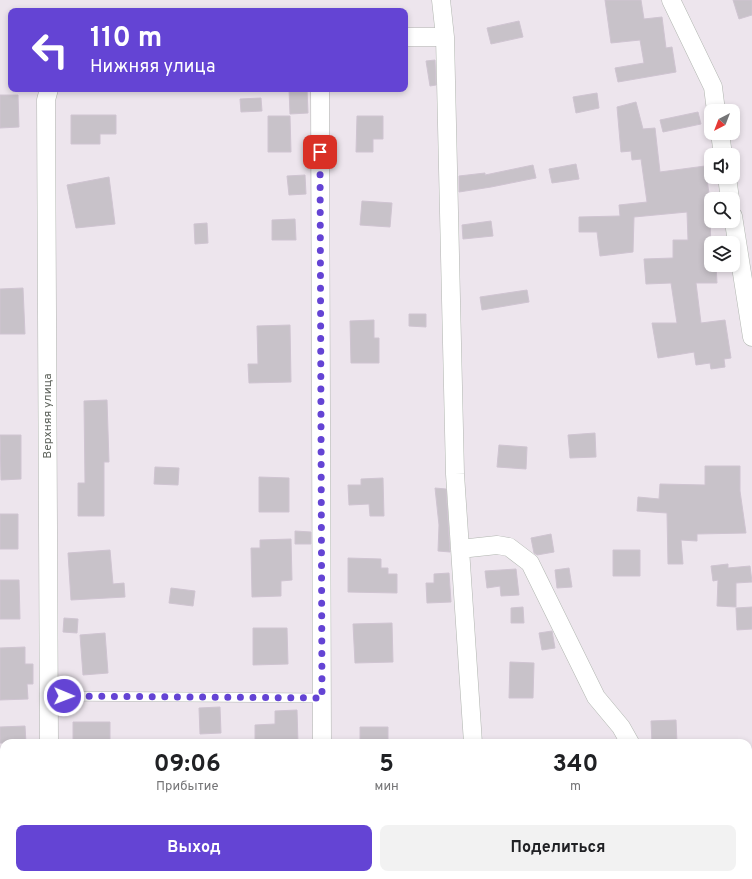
<!DOCTYPE html>
<html lang="ru">
<head>
<meta charset="utf-8">
<style>
  :root { --surface:#fff; --page:#f2f2f2; --text:#202124; --muted:#757577; --accent:#6444d4 }
  body { margin:0; font-family:Overpass,sans-serif; background:var(--page); color:var(--text); height:100vh; display:flex; flex-direction:column; font-size:15px; white-space:nowrap }
  * { box-sizing:border-box; margin:0 }
  p { font-size:13px; color:var(--muted) }
  .icon { flex:none; width:22px; height:22px; fill:none; stroke:currentColor; stroke-width:2; stroke-linecap:round; stroke-linejoin:round }
  .map { position:relative; flex:1; overflow:hidden }
  .sheet { position:absolute; left:0px; top:739px; width:752px; height:140px; display:flex; flex-direction:column; background:var(--surface); border-radius:12px 12px 0 0; box-shadow:0 2px 6px #0003 }
  .sheet>* { flex:none }
  .hud { position:absolute; left:8px; top:8px; width:400px; height:84px; border-radius:8px; box-shadow:0 2px 6px #0003; background:#6444d4; color:#fff; overflow:hidden }
  .needle { width:26px; rotate:222deg }
  .tools { position:absolute; left:704px; top:104px; display:grid; gap:8px }
  .tools a { display:grid; place-items:center; width:36px; height:36px; border-radius:8px; background:var(--surface); box-shadow:0 2px 6px #0003; font-size:20px }
  .pin { position:absolute; display:grid; place-items:center; width:34px; height:34px; color:#fff; margin:-17px; border-radius:8px; box-shadow:0 2px 6px #0006 }
  .me { position:absolute; width:44px; margin:-22px; rotate:91deg; stroke-linejoin:round; filter:drop-shadow(0 0 3px #0008) }
  .turn { display:flex; align-items:center; gap:14px; height:84px; padding:0 16px; font-size:18px }
  .turn .icon { width:52px; height:52px; stroke-width:2.5 }
  .turn b { display:block; font-size:28px; line-height:34px }
  .eta { display:flex; justify-content:space-evenly; align-items:center; height:68px; text-align:center }
  .eta b { font-size:24px; font-weight:700; line-height:28px }
  .primary-button { display:flex; gap:8px; margin-top:auto; padding:8px 16px }
  .primary-button a { flex:1; height:46px; border-radius:8px; background:var(--accent); color:#fff; font-size:16px; font-weight:700; line-height:46px; text-align:center }
  .primary-button a+a { background:var(--page); color:var(--text) }
  .map>svg:first-child { display:block }
</style>
</head>
<body>
<div class="map">
<svg width="752" height="879" viewBox="0 0 752 879">
  <rect width="100%" height="100%" fill="#ede5ed"/>
  <path fill="#c8c2c9" stroke="#cfc4d1" d="M 605,0 L 641,0 L 644,19 L 662,17 L 666,48 L 672,47 L 676,72 L 618,82 L 615,68 L 644,63 L 640,40 L 611,43 Z
    M 733,0 L 752,0 L 752,15 L 739,19 Z
    M 519,21 L 523,37 L 491,44 L 487,28 Z
    M 435,60 L 436,85 L 430,86 L 426,61 Z
    M 289,89 L 307,89 L 308,113 L 290,114 Z
    M 597,93 L 599,108 L 576,113 L 573,97 Z
    M 0,95 L 18,95 L 19,127 L 0,128 Z
    M 261,98 L 262,111 L 241,112 L 240,99 Z
    M 636,102 L 643,129 L 655,128 L 660,172 L 705,166 L 710,200 L 711,265 L 716,265 L 717,283 L 696,283 L 701,323 L 725,320 L 731,358 L 724,359 L 725,367 L 711,369 L 710,363 L 696,365 L 694,352 L 658,358 L 652,323 L 677,323 L 671,283 L 646,284 L 644,259 L 673,258 L 673,240 L 688,240 L 687,212 L 634,217 L 633,252 L 600,256 L 597,232 L 579,232 L 579,217 L 620,216 L 619,205 L 647,202 L 641,159 L 632,160 L 631,151 L 621,152 L 617,107 Z
    M 698,112 L 701,124 L 663,132 L 660,120 Z
    M 71,115 L 116,115 L 116,134 L 100,134 L 100,144 L 71,144 Z
    M 268,116 L 290,116 L 291,152 L 268,152 Z
    M 357,116 L 383,116 L 383,139 L 373,139 L 373,152 L 356,152 Z
    M 576,164 L 579,179 L 552,183 L 549,169 Z
    M 533,165 L 536,178 L 491,187 L 459,192 L 459,176 L 485,173 L 485,175 Z
    M 305,175 L 306,194 L 289,195 L 287,176 Z
    M 109,177 L 115,224 L 76,228 L 67,185 Z
    M 362,201 L 392,203 L 390,227 L 360,225 Z
    M 295,219 L 296,240 L 272,240 L 272,220 Z
    M 491,221 L 493,236 L 463,239 L 462,225 Z
    M 207,223 L 208,243 L 195,244 L 194,224 Z
    M 23,288 L 25,334 L 0,334 L 0,289 Z
    M 527,290 L 529,302 L 482,310 L 480,297 Z
    M 409,314 L 426,314 L 426,327 L 409,326 Z
    M 374,320 L 374,338 L 379,338 L 379,363 L 351,363 L 350,321 Z
    M 290,325 L 291,382 L 249,383 L 248,364 L 258,364 L 257,326 Z
    M 107,400 L 109,462 L 104,462 L 104,516 L 78,516 L 78,483 L 85,483 L 84,401 Z
    M 595,433 L 596,457 L 570,458 L 568,435 Z
    M 0,435 L 21,435 L 21,479 L 1,480 Z
    M 499,445 L 527,447 L 526,469 L 497,467 Z
    M 705,466 L 740,466 L 740,491 L 746,533 L 697,534 L 697,541 L 681,540 L 683,564 L 668,564 L 667,513 L 637,511 L 638,497 L 659,499 L 660,484 L 705,485 Z
    M 155,467 L 179,468 L 178,485 L 154,484 Z
    M 259,477 L 289,478 L 289,512 L 259,512 Z
    M 383,478 L 384,516 L 370,516 L 369,504 L 349,505 L 348,485 L 361,485 L 361,479 Z
    M 435,488 L 446,489 L 450,552 L 438,551 L 439,525 Z
    M 0,514 L 18,514 L 18,549 L 0,549 Z
    M 295,531 L 311,532 L 311,544 L 295,544 Z
    M 551,534 L 554,552 L 537,555 L 534,553 L 531,538 Z
    M 291,539 L 292,580 L 281,581 L 281,596 L 252,597 L 251,548 L 260,548 L 260,540 Z
    M 110,550 L 113,584 L 124,583 L 125,597 L 71,600 L 68,553 Z
    M 613,550 L 640,550 L 640,576 L 613,576 Z
    M 348,558 L 381,559 L 381,568 L 388,568 L 388,574 L 397,574 L 397,593 L 348,592 Z
    M 728,564 L 728,568 L 750,566 L 752,582 L 736,583 L 736,607 L 717,606 L 718,580 L 713,581 L 711,566 Z
    M 569,568 L 572,587 L 557,588 L 555,570 Z
    M 516,569 L 519,595 L 501,596 L 500,586 L 487,588 L 485,571 Z
    M 449,573 L 451,602 L 427,603 L 426,583 L 434,583 L 434,574 Z
    M 0,580 L 19,580 L 20,619 L 0,619 Z
    M 171,588 L 195,591 L 193,606 L 169,603 Z
    M 523,607 L 524,623 L 511,623 L 511,608 Z
    M 752,607 L 752,629 L 737,630 L 736,608 Z
    M 64,618 L 78,619 L 77,633 L 63,632 Z
    M 392,623 L 393,662 L 355,663 L 353,624 Z
    M 253,628 L 287,628 L 288,664 L 253,665 Z
    M 552,631 L 555,648 L 542,650 L 539,633 Z
    M 105,633 L 108,673 L 83,675 L 80,635 Z
    M 25,647 L 25,664 L 33,664 L 33,684 L 27,684 L 28,699 L 0,700 L 0,648 Z
    M 510,662 L 534,663 L 533,698 L 509,698 Z
    M 220,707 L 221,733 L 200,734 L 199,708 Z
    M 297,710 L 298,743 L 255,743 L 255,725 L 275,724 L 275,711 Z
    M 676,720 L 677,743 L 652,743 L 651,721 Z
    M 73,722 L 110,722 L 110,743 L 73,743 Z
    M 25,726 L 26,743 L 0,743 L 0,727 Z
    M 360,727 L 388,727 L 388,743 L 360,743 Z"/>
  <g fill="none" stroke-linecap="round" stroke-linejoin="round">
    <defs>
      <path id="lane" d="M 48,696 L 322,698
        M 748,845 L 752,844
        M 738,879 L 738,875"/>
      <path id="street" d="M 441,0 L 445,37 L 455,474 L 473,743
        M 671,0 L 713,87 L 716,111
        M 405,37 L 445,37
        M 320,89 L 322,743
        M 720,133 L 723,155
        M 727,177 L 730,199
        M 733,216 L 752,337
        M 460,549 L 497,545 L 509,547 L 530,563 L 596,697 L 621,727 L 630,743
        M 49,743 L 46,100 L 49,89
        M 49,875 L 49,879
        M 321,879 L 321,875
        M 479,879 L 479,875
        M 604,879 L 604,875"/>
    </defs>
    <use href="#lane" stroke="#b1b6b0" stroke-width="10"/>
    <use href="#street" stroke="#b1b6b0" stroke-width="19"/>
    <use href="#lane" stroke="#fff" stroke-width="9"/>
    <use href="#street" stroke="#fff" stroke-width="18"/>
  </g>
  <g fill="none" stroke-linecap="round" stroke-linejoin="round">
    <path stroke="#6444d4" stroke-width="7" stroke-dasharray="0 12.6" d="M 64,696 L 322,698 L 320,152"/>
  </g>
  <g text-anchor="middle" stroke-width="3" stroke-linejoin="round" paint-order="stroke">
    <g font-size="12" fill="#5f645d" stroke="#fff">
      <text transform="translate(47 416) rotate(-90)" y="4">Верхняя улица</text>
    </g>
  </g>
</svg>
<div class="tools">
<a><svg class="needle" viewBox="-14 -14 28 28"><path d="M0-13l5 13h-10z" fill="#e53935"/><path d="M0 13l5-13h-10z" fill="#757577"/></svg></a>
<a><svg class="icon" aria-label="sound" viewBox="0 0 24 24"><path d="M4 9h4l5-4v14l-5-4H4zM17 9q2 3 0 6"/></svg></a>
<a><svg class="icon" aria-label="search" viewBox="0 0 24 24"><circle cx="10" cy="10" r="6"/><path d="M15 15l6 6"/></svg></a>
<a><svg class="icon" aria-label="layers" viewBox="0 0 24 24"><path d="M12 4l9 5-9 5-9-5zM3 14l9 5 9-5"/></svg></a>
</div>
<div class="pin" style="left:320px;top:152px;background:#d93025"><svg class="icon" aria-label="arrive" viewBox="0 0 24 24"><path d="M6 21V4h12l-3 4 3 4H6"/></svg></div>
<svg class="me" style="left:64px;top:696px" viewBox="-20 -20 40 40"><circle r="17" fill="#6444d4" stroke="#fff" stroke-width="3"/><path d="M0-11L8 9 0 5-8 9z" fill="#fff"/></svg>
<div class="hud">
<div class="turn"><svg class="icon" aria-label="left" viewBox="0 0 24 24"><path d="M17 20v-9H6M10 6l-5 5 5 5"/></svg><div><b>110 m</b>Нижняя улица</div></div>
</div>
<section class="sheet">
<div class="eta">
<div><b>09:06</b><p>Прибытие</p></div>
<div><b>5</b><p>мин</p></div>
<div><b>340</b><p>m</p></div>
</div>
<div class="primary-button"><a>Выход</a><a>Поделиться</a></div>
</section>
</div>
</body>
</html>
